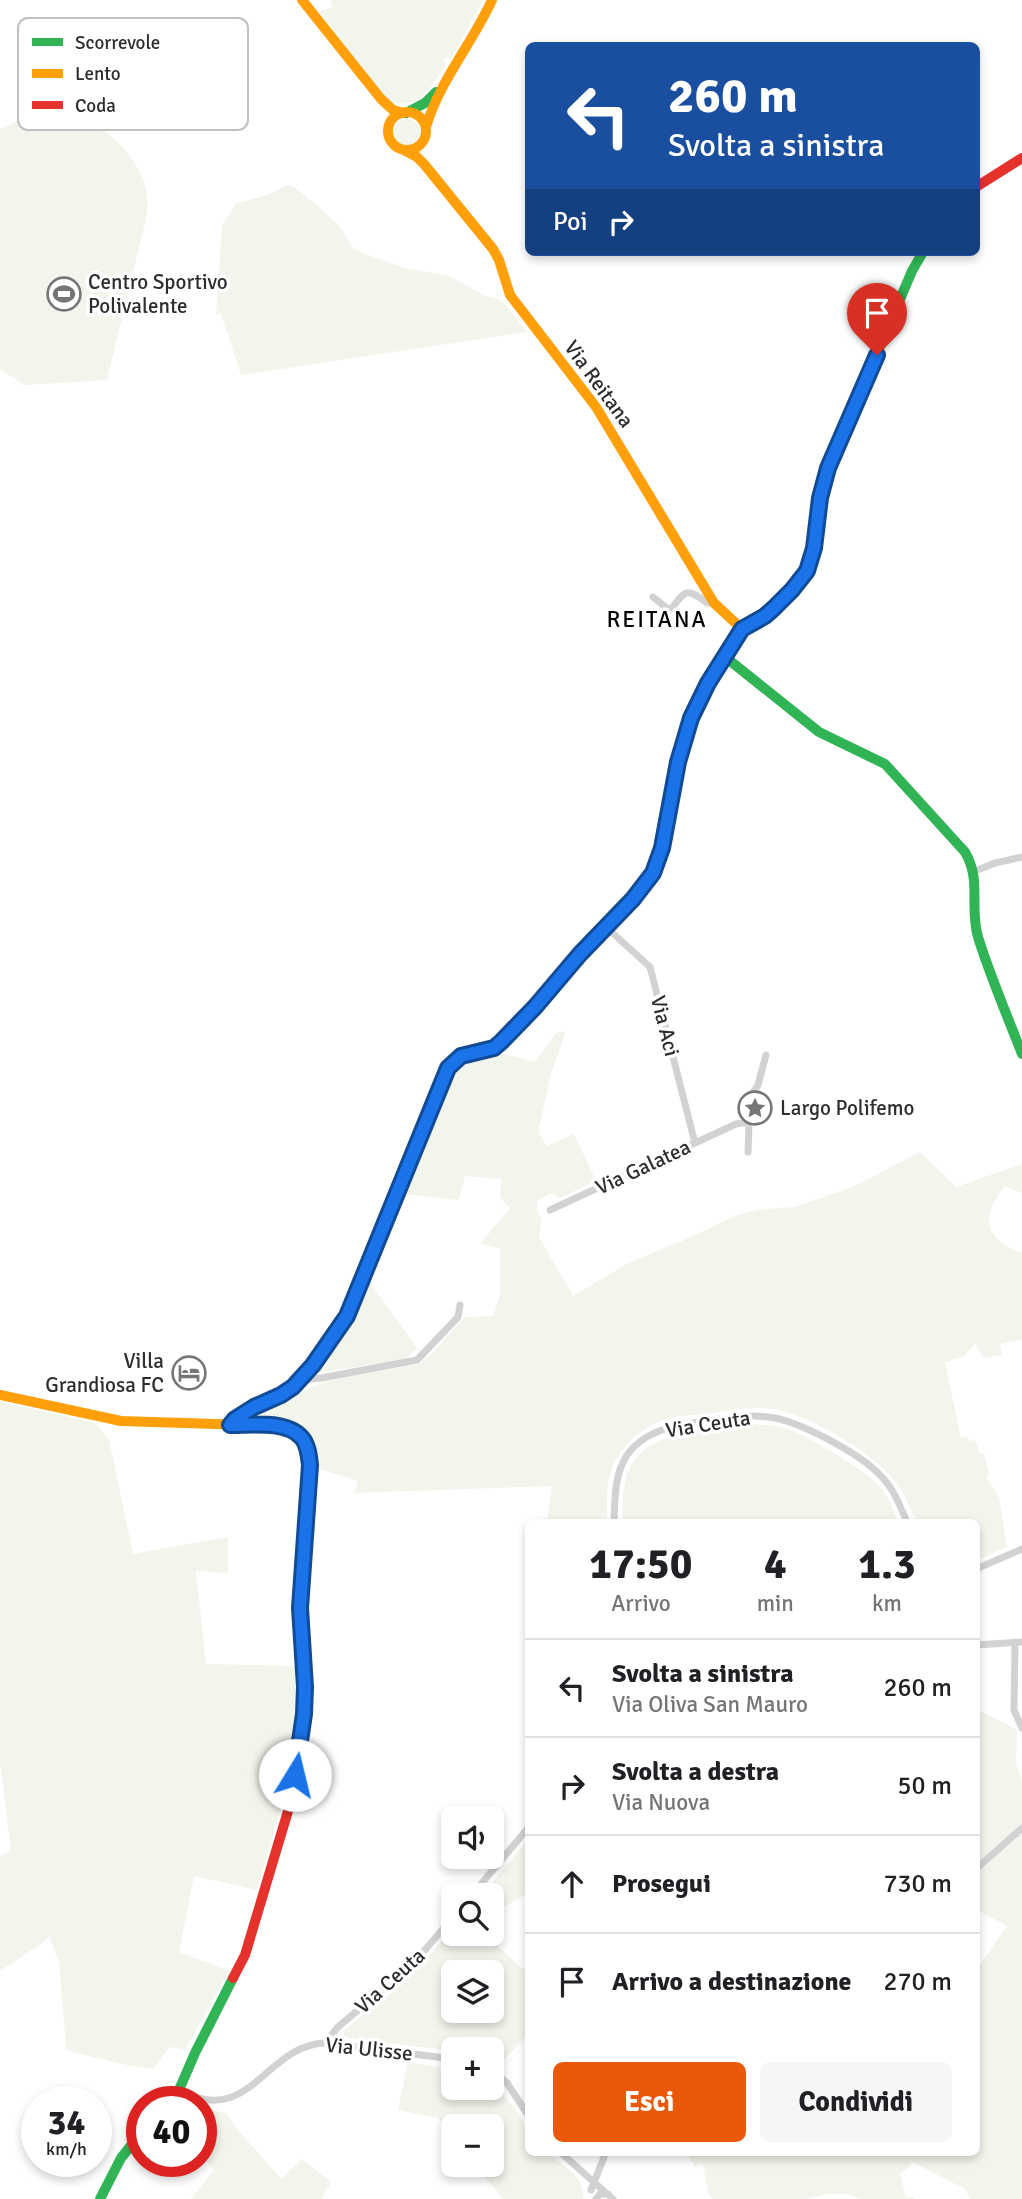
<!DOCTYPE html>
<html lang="it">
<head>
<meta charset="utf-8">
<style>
  :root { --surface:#fff; --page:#f6f6f6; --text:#202124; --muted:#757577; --line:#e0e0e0; --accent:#ea580c }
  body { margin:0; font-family:Signika,sans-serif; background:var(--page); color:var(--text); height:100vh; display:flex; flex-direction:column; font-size:26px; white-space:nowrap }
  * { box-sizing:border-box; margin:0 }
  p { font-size:23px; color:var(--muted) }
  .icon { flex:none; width:38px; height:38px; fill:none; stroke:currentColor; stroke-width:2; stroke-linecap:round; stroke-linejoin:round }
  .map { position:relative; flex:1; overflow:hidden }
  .drawer { position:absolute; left:525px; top:1519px; width:455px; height:637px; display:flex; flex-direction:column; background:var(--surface); border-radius:10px; box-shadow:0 4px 10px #0003 }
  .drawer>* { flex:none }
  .guide { position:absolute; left:525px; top:42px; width:455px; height:214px; border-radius:10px; box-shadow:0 4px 10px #0003; background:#1a4fa0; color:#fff; overflow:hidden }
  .tools { position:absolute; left:441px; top:1806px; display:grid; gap:14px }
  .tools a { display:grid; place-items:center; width:63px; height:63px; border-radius:10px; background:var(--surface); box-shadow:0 4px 10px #0003; font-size:35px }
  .speed { position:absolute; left:21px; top:2086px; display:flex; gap:14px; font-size:35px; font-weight:700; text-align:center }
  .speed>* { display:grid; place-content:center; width:91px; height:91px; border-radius:50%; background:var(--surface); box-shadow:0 4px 10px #0003; line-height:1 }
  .speed small { font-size:18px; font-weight:400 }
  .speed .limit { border:10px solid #d22; background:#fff; color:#111 }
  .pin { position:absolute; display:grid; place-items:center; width:60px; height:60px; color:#fff; margin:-72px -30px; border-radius:50% 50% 50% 0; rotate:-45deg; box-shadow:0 0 7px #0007 }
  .pin .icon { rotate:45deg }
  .me { position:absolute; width:77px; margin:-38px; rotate:9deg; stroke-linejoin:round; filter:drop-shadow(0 0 5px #0008) }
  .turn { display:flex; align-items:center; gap:24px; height:147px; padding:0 28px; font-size:32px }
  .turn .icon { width:91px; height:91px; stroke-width:2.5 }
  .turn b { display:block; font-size:49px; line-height:60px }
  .then { display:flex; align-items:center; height:66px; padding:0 28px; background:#0003; gap:14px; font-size:26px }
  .eta { display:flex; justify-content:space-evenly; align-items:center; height:119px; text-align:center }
  .eta b { font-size:42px; font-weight:700; line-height:49px }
  .button { display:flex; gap:14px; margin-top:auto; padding:14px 28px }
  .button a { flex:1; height:80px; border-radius:10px; background:var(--accent); color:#fff; font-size:28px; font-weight:700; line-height:80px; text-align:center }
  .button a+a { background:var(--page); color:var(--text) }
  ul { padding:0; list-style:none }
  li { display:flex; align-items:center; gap:21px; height:98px; padding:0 28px; border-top:2px solid var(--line) }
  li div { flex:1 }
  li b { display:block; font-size:26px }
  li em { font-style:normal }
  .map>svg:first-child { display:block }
</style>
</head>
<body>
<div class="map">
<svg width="1022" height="2199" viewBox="0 0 1022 2199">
  <rect width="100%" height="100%" fill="#fff"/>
  <path fill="#f2f5eb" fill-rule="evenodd" d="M 330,0 L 483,0 L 451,58 L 446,57 L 443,61 L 446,64 C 429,89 423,108 389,103 L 319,11 L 332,8 Z
    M 61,101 L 81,114 L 80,121 C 85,122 92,123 96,126 C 120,139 145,170 147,197 C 148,204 147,212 146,219 L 107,380 L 24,385 L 0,369 L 0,129 Z
    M394 132a13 13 0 1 1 26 0a13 13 0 1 1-26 0Z
    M 287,185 L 294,187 L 318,206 L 342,229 L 352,247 L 360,252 L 404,268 L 449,276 L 483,295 L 498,299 L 505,304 L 527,332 L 241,375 L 221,314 L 216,315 L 222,226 L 236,204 L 270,194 Z
    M 566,1031 L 551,1074 L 538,1132 L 547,1146 L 574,1134 L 596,1181 L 560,1198 L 552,1193 L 537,1201 L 537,1211 L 542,1220 L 539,1237 L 573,1296 L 630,1262 L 689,1238 L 735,1216 L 757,1210 L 795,1207 L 855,1186 L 920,1152 L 956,1187 L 1022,1164 L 1022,1193 L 1005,1186 C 979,1217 985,1240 1022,1253 L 1022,1340 L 1000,1344 L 1002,1355 L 984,1358 L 975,1343 L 964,1356 L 945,1362 L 961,1438 L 968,1437 L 969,1441 L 975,1440 L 980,1454 L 984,1453 L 989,1474 L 986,1477 L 999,1497 L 1007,1547 L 977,1560 L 976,1522 L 916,1522 C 911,1510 906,1496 897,1484 C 876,1454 809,1414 772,1409 C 751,1406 729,1411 709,1414 C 695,1415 680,1415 666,1419 C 641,1427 619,1447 611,1472 C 606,1487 607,1504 607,1520 L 547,1521 L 552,1486 L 354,1493 L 358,1481 L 320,1469 C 310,1442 309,1425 275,1421 C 266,1420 257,1420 248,1418 L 323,1382 L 338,1378 L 419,1364 L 432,1353 L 465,1317 L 493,1316 L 500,1296 L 500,1248 L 480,1244 L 510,1208 L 500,1197 L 501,1179 L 465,1176 L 459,1200 L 403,1194 L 442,1095 L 452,1076 L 465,1063 L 491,1057 L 497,1052 L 535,1062 L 556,1033 Z
    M 368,1280 L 417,1348 L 410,1355 L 402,1360 L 316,1373 L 328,1347 L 342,1334 Z
    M 0,1402 L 95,1423 L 109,1439 L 133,1554 L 228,1537 L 228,1573 L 196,1571 L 206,1664 L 295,1666 C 295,1684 297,1703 296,1721 C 292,1778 273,1835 257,1890 L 194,1876 L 179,1952 L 229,1971 L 185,2050 L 169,2047 L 154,2069 L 131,2066 L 72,2052 L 66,2048 L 59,1961 L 49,1936 L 45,1941 L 0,1971 L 0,1857 L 11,1850 L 0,1762 Z
    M 744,1424 C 759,1424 774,1425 788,1429 C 808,1436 868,1471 881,1488 C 889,1498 894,1511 898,1522 L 622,1522 C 623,1508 622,1493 626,1478 C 640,1430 703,1430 744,1424 Z
    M 977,1712 L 983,1712 L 1017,1730 L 1016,1764 L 1022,1781 L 1022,1825 L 977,1866 Z
    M 1022,1831 L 1022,2199 L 970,2199 L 965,2189 L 912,2162 L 906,2170 L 900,2174 L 906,2197 L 914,2197 L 915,2199 L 862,2199 L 847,2194 L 828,2194 L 805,2199 L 713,2199 L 708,2194 L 703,2164 L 695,2167 L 686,2153 L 976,2152 L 977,1969 L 1007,1926 L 977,1910 L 977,1871 Z
    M 528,1840 L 528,1893 L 492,1914 L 492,1895 L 482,1895 Z
    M 453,1928 L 453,1934 L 490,1934 L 500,1948 L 523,1969 L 528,1969 L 528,2034 L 500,2064 L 492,2059 L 492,2049 L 453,2049 L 453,2051 L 348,2038 L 344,2035 L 344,2031 L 348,2027 L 407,1980 ZM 453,1972 L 492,1972 L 492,2011 L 453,2011 Z
    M 408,2062 L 453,2069 L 453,2088 L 492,2088 L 492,2081 L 514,2107 L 528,2131 L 528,2152 L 548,2153 C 563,2166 586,2177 583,2199 L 503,2199 L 475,2165 L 492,2165 L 492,2126 L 453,2126 L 453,2137 L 438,2118 L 398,2110 Z
    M 201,2107 L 227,2114 L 237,2129 L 281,2179 L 302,2159 L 332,2183 L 321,2199 L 191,2199 L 214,2170 L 201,2155 Z"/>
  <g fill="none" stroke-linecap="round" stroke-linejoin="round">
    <path stroke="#d2d2d2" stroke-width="7" d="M 653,597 L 668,609 L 672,608 C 686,589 688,588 707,603 L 714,603
      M 975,871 L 995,863 L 1022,857
      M 606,927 L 650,967 L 695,1143
      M 748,1152 L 750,1097 L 758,1085 L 766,1055
      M 550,1210 L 736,1124 L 749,1122
      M 300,1380 L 321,1378 L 417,1360 L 458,1317 L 460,1305
      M 614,1522 C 615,1500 614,1475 627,1455 C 644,1431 672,1426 698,1422 C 722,1419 745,1414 768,1417 C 798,1420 861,1454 881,1476 C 894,1489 900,1506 907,1522
      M 976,1569 L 1022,1549
      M 1015,1643 L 1014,1710 L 1022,1728
      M 976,1645 L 1022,1642
      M 976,1869 L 1022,1828
      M 472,1895 L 528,1828
      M 325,2043 L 338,2027 L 413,1964 L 453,1917
      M 492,2070 L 507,2083 L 528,2115
      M 179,2090 C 250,2129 265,2045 325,2043 L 453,2059
      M 560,2152 L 613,2199
      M 591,2190 L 606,2152
      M 596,2199 L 600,2194 L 608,2194"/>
    <path stroke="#30b455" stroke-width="10" d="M 406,113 L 425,103 L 436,92
      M 742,629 C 766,615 794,596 807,571 C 818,550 816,523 820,500 C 822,489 825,479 828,468 L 912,271 L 923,252
      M 724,656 L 819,732 L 885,764 L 965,852 C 982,881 969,907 978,937 C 990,976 1007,1015 1022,1054
      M 553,986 L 629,904 L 653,872 L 662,848 L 679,758 L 690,723 L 714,675 L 742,629
      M 171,2102 L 179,2090 L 195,2053 L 233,1978
      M 100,2199 L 121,2158 L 142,2132"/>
    <path stroke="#ff9f0a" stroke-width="10" d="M 302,0 L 381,99 L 393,110 L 403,113
      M388 131a19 19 0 1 1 38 0a19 19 0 1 1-38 0Z
      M 426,127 C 440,80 472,44 492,0
      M 404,150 L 417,157 L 424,164 L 493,249 L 499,260 L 510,295 L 596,407 L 714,603 L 742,629
      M 0,1395 L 121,1421 L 277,1426 L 297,1436
      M 230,1425 L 235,1419 L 254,1407 L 281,1395 L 293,1387 L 313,1365 L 347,1316 L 448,1068 C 461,1056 477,1056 492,1048 C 517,1035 536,1007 553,986"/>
    <path stroke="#e5322d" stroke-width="10" d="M 976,187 L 1022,158
      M 233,1978 L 245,1955 L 291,1801 L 304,1714 L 305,1687 L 300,1608 L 310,1473 L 306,1447 L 297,1436"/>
  </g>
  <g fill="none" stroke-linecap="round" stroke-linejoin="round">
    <defs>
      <path id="route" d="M 295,1775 L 304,1714 L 305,1687 L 300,1608 L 310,1465 C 309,1456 308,1445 302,1438 C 287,1420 251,1425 230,1425 L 235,1419 L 254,1407 L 281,1395 L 293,1387 L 313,1365 L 347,1316 L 448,1068 L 461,1056 L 494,1048 L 501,1042 L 535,1007 L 580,954 L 633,899 L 653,873 L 662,848 L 678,762 L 691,718 L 708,683 L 742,629 L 765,616 L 774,608 L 792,590 L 807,571 L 814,548 L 820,498 L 828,468 L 877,355"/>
    </defs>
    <use href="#route" stroke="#114b97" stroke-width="18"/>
    <use href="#route" stroke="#1a73e8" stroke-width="12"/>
  </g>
  <defs>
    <symbol id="stadium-ring" viewBox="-11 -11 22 22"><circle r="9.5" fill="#fff" stroke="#767676" stroke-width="1.5"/><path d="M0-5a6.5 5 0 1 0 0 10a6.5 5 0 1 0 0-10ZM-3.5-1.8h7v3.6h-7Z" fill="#767676"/></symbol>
    <symbol id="sight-ring" viewBox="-11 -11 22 22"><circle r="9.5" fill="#fff" stroke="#767676" stroke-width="1.5"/><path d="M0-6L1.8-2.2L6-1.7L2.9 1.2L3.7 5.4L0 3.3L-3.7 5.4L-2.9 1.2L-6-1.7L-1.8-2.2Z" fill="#767676"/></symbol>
    <symbol id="hotel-ring" viewBox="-11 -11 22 22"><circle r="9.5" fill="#fff" stroke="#767676" stroke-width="1.5"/><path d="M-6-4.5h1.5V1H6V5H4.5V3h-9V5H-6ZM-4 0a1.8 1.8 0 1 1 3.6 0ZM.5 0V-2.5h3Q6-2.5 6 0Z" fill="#767676"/></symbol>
  </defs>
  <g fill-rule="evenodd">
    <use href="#stadium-ring" x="45" y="275" width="38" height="38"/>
    <use href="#sight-ring" x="736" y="1089" width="38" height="38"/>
    <use href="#hotel-ring" x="170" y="1354" width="38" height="38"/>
  </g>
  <g text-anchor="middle" stroke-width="7" stroke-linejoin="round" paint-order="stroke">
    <g font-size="21" fill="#2d2d2d" stroke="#fff" text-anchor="start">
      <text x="88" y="289">Centro Sportivo<tspan x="88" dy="24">Polivalente</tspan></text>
      <text x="780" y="1115">Largo Polifemo</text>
      <text x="164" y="1368" text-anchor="end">Villa<tspan x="164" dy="24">Grandiosa FC</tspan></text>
    </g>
    <g font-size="21" fill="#2d2d2d" stroke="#fff">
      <text transform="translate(599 384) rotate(54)" y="7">Via Reitana</text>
      <text transform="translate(665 1026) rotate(76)" y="7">Via Aci</text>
      <text transform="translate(643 1167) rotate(-25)" y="7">Via Galatea</text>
      <text transform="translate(708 1424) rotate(-9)" y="7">Via Ceuta</text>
      <text transform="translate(390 1981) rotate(-42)" y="7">Via Ceuta</text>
      <text transform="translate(369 2049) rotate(6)" y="7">Via Ulisse</text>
    </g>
    <g font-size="23" letter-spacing="2" fill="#000" stroke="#fff">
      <text x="657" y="627">REITANA</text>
    </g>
  </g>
  <rect x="18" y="18" width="230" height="112" rx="10" fill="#fff" stroke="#c0c0c0" stroke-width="2"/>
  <rect x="32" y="38" width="31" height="8" fill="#30b455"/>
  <rect x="32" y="69" width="31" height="9" fill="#ff9f0a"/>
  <rect x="32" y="101" width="31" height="8" fill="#e5322d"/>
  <g font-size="19" fill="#2d2d2d">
    <text x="75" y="49">Scorrevole</text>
    <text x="75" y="80">Lento</text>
    <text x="75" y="112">Coda</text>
  </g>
</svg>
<div class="tools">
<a><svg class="icon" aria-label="sound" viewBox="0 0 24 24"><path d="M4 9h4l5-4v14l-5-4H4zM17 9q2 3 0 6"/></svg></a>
<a><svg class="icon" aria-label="search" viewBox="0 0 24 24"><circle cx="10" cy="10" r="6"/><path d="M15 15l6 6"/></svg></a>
<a><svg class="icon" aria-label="layers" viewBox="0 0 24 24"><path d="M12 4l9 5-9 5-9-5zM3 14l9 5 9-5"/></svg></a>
<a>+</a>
<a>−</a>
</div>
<div class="speed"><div>34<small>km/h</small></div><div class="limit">40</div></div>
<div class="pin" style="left:877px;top:355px;background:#d93025"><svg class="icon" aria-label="arrive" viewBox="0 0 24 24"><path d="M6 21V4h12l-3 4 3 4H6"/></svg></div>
<svg class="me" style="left:295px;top:1775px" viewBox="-20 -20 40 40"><circle r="19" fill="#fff"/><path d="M0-13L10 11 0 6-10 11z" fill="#1a73e8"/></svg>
<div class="guide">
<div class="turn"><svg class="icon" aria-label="left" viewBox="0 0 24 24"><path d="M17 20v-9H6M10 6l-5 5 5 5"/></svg><div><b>260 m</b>Svolta a sinistra</div></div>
<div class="then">Poi<svg class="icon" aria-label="right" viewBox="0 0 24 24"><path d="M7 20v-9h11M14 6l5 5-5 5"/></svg></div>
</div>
<section class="drawer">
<div class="eta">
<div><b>17:50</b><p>Arrivo</p></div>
<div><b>4</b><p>min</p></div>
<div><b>1.3</b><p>km</p></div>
</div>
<ul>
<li><svg class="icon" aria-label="left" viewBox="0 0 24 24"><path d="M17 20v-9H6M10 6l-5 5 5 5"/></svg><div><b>Svolta a sinistra</b><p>Via Oliva San Mauro</p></div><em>260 m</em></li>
<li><svg class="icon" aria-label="right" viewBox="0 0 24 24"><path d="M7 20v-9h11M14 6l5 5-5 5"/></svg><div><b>Svolta a destra</b><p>Via Nuova</p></div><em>50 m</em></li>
<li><svg class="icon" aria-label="ahead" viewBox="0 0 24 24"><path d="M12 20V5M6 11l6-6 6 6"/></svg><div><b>Prosegui</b></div><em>730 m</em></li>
<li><svg class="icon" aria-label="arrive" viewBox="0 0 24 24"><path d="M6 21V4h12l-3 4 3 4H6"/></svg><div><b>Arrivo a destinazione</b></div><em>270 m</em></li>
</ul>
<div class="button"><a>Esci</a><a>Condividi</a></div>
</section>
</div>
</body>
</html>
